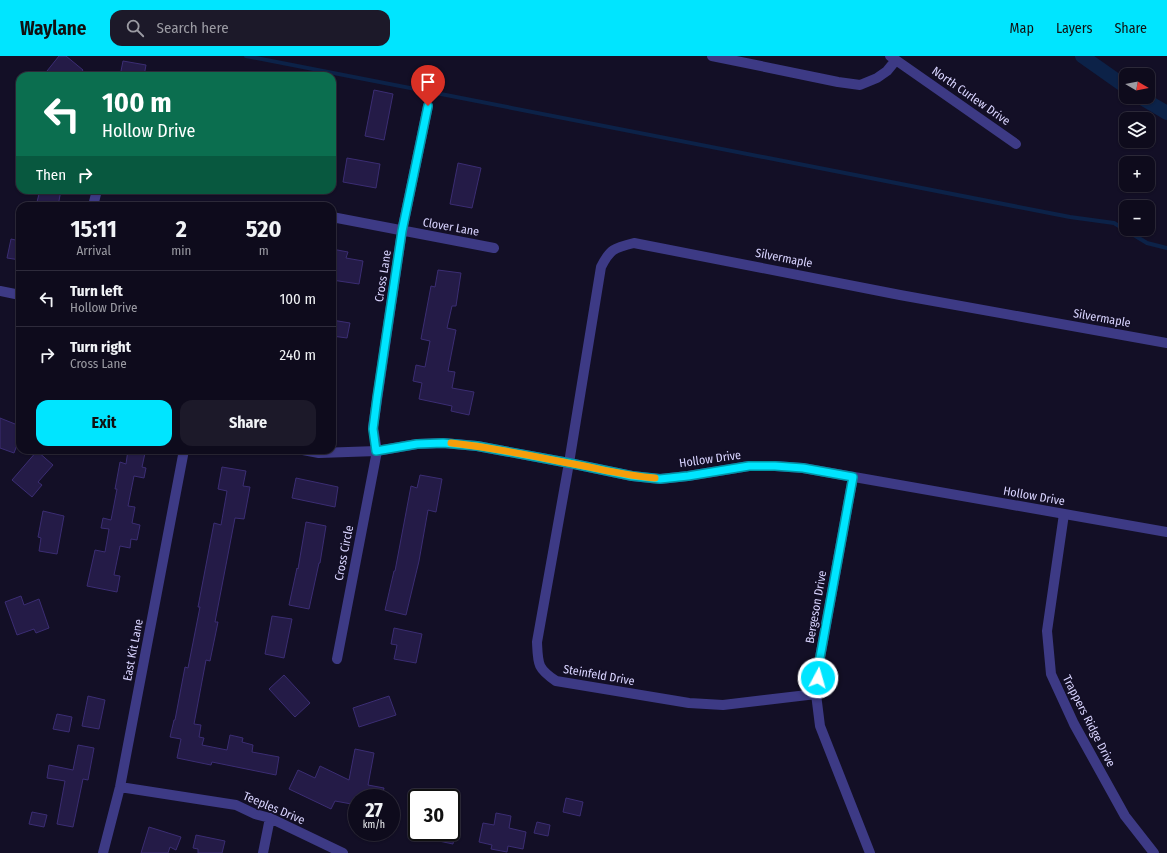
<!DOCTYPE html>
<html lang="en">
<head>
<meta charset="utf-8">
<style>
  :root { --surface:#0e0b1c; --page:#1c1929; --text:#f1f3f6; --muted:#9b9ba3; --line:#2e2b3b; --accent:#00e5ff }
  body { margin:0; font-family:"Fira Sans Condensed",sans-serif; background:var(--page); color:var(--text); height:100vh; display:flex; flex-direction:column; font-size:15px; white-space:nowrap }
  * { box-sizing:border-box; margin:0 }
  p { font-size:13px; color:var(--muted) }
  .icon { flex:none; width:22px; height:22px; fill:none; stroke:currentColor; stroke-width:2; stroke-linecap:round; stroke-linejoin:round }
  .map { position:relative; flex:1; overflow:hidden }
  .panel { position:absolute; left:16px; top:146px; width:320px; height:252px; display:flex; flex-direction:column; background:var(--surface); border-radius:12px; box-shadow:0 1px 3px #0004,0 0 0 1px var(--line) }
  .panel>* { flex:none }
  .banner { position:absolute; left:16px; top:16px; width:320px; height:122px; border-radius:12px; box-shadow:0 1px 3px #0004,0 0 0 1px var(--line); background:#0b6e4f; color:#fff; overflow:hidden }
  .needle { width:26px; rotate:100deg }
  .buttons { position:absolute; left:1119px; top:12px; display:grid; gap:8px }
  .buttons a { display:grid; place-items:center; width:36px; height:36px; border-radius:8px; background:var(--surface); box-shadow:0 1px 3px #0004,0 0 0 1px var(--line); font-size:20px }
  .speed { position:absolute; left:348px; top:733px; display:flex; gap:8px; font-size:20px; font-weight:700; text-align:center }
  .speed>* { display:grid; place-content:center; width:52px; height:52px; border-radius:50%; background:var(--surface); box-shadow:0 1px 3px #0004,0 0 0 1px var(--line); line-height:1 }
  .speed small { font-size:10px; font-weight:400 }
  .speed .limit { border:2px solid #111; border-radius:6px; background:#fff; color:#111 }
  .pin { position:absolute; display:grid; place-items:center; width:34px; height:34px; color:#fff; margin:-41px -17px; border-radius:50% 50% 50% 0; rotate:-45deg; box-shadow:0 0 4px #0007 }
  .pin .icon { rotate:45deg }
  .me { position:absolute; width:44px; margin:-22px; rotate:6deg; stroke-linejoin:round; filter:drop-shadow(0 0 3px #0008) }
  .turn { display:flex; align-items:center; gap:14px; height:84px; padding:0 20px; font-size:18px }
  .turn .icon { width:52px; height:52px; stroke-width:2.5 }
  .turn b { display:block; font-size:28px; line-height:34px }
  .then { display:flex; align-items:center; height:38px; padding:0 20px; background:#0003; gap:8px; font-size:15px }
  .eta { display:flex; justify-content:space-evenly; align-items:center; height:68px; text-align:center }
  .eta b { font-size:24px; font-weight:700; line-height:28px }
  .primary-button { display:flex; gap:8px; margin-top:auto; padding:8px 20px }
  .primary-button a { flex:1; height:46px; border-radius:12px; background:var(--accent); color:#111; font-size:16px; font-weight:700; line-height:46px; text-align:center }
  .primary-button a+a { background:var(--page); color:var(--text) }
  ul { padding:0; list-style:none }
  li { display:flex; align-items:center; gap:12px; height:56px; padding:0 20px; border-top:1px solid var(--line) }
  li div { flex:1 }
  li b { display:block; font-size:15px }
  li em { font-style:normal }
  header { display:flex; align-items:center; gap:24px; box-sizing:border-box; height:56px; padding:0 20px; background:var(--accent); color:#111 }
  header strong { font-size:19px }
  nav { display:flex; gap:22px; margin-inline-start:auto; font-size:14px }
  .search { width:280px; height:36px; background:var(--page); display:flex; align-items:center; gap:10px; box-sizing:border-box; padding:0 14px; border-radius:12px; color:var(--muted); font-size:15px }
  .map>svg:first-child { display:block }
</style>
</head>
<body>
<header>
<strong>Waylane</strong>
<div class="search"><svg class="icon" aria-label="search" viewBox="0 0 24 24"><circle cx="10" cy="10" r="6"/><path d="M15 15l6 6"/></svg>Search here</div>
<nav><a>Map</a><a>Layers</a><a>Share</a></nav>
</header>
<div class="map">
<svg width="1167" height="797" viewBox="0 0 1167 797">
  <rect width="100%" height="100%" fill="#130f26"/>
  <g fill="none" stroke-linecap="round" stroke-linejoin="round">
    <path stroke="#0c2248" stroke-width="4" d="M 246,0 L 1070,161 L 1114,167 L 1147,187 L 1167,192"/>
    <path stroke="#0c2248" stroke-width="14" d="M 1082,0 L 1126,31
      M 1140,41 L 1167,57"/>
  </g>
  <path fill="#241b47" stroke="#3b2d73" d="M 59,0 L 66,0 L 83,14 L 79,20 L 43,20 Z
    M 123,5 L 146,9 L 144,20 L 120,20 Z
    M 374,34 L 393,38 L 384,84 L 365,80 Z
    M 347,102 L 380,108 L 376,132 L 343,126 Z
    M 458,107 L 481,112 L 472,152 L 450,148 Z
    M 40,134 L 61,134 L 58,150 L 36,150 Z
    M 11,183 L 20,185 L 20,204 L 7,202 Z
    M 332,193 L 348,196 L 346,202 L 363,205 L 359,228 L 332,224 Z
    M 438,214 L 461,217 L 456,250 L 452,250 L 447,272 L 456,274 L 448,315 L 455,316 L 452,332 L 474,336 L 469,359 L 451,355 L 452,350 L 419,343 L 422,327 L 413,325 L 416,309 L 425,311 L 430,285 L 421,283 L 431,230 L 435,231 Z
    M 332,264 L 350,267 L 347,282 L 332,280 Z
    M 0,362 L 20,370 L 20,381 L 14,397 L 0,392 Z
    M 128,394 L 145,397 L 142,411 L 146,412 L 144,422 L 134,420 L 128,450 L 135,451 L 132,467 L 140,469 L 137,484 L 131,483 L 130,492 L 120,490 L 114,519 L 120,520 L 117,536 L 87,530 L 95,494 L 105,496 L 109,473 L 101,472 L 103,462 L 111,464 L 117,433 L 115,433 L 120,406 L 126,408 Z
    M 37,395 L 53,409 L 38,426 L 42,429 L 32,441 L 12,424 Z
    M 222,411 L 246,415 L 243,430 L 250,431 L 244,463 L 235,462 L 215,566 L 218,566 L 210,605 L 206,604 L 194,668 L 201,669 L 199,681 L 204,682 L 202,689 L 227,694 L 230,679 L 243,682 L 242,686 L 253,689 L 252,696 L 279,701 L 276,719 L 212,706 L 211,709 L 177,702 L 181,683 L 170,681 L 174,664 L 175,664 L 185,611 L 188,612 L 200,551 L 198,551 L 214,467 L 221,469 L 227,435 L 218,433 Z
    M 420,419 L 442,423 L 436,456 L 428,454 L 419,505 L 406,559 L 385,554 L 394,515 L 395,515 L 411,430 L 417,432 Z
    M 296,422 L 338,431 L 335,451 L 292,442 Z
    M 43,455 L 64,460 L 57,498 L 39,495 L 41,482 L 38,481 Z
    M 306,466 L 326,470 L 320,507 L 319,507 L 309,553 L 289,549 L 297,512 L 298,513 Z
    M 21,540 L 24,549 L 39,543 L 49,572 L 36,577 L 34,573 L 17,579 L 5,546 Z
    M 272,560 L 292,563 L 284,602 L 265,598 Z
    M 394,572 L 422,578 L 416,607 L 394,603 L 397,589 L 391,588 Z
    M 284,619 L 310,647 L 295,661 L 269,633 Z
    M 88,640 L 105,644 L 99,673 L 82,670 Z
    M 389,640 L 396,659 L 359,671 L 353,652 Z
    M 57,658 L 72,661 L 69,676 L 53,673 Z
    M 78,689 L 94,692 L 88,724 L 83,723 L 73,771 L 57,768 L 65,725 L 47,722 L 49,709 L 73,714 Z
    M 355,693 L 374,697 L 368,729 L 384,732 L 382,742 L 357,742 L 357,749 L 335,745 L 331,753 L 289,733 L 298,714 L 315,722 L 320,710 L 349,724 Z
    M 566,742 L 583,746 L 580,760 L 563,756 Z
    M 32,756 L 47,759 L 44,771 L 29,768 Z
    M 496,757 L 511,760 L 509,772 L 526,776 L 523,793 L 508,790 L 507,796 L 491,793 L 492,789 L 479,786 L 483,767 L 494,769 Z
    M 537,766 L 550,769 L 548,780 L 534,777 Z
    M 149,771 L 181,781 L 176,794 L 170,791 L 168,797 L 141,797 Z
    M 421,776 L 455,776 L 453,788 L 420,781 Z
    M 196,779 L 225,785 L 222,797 L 198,797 L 198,793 L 193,792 Z"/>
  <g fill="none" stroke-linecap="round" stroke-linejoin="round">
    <path stroke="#3d3a85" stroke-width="10" d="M 712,0 L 838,26 L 860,29 L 877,22 L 887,15 L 896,4
      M 890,0 L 1016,88
      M 93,150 L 97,134
      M 332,161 L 494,192
      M 0,235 L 20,239
      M 303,394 L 319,397 L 377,395 L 417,388 L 443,387 L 477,390 L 569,407 L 632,420 L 660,423 L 688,420 L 749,410 L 775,410 L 803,412 L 1167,476
      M 853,421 L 819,607 L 816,638 L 820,670 L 870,797
      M 1064,458 L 1047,575 L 1051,618 L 1074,668 L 1125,760 L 1154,797
      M 337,603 L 377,395 L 373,371 L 402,175 L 428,50
      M 816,638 L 723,649 L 689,647 L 556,625 C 537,612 538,608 537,586 L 569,407 L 601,211 C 610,193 614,192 634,187 L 900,239 L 1167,287
      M 120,731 L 236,749 L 255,758 L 270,762 L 343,797
      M 103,797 L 120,731 L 184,394
      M 263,797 L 270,762"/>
  </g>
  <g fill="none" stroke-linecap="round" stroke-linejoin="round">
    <defs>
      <path id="route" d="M 428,50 L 402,175 L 377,342 L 373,373 L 376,395 L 417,388 L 443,387 L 477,390 L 569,407 L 632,420 L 660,423 L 688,420 L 749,410 L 775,410 L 803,412 L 853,421 L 819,607 L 818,622"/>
    </defs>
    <use href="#route" stroke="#0095a6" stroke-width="10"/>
    <use href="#route" stroke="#00e5ff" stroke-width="7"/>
    <path stroke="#f59e0b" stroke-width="7" d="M 451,387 C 490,391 529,399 568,407 C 597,412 625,420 655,422"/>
  </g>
  <g text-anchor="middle" stroke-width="3.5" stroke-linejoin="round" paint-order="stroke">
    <g font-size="12" fill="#d9d4ff" stroke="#130f26">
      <text transform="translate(971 40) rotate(35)" y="4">North Curlew Drive</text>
      <text transform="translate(451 171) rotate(10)" y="4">Clover Lane</text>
      <text transform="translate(784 202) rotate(11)" y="4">Silvermaple</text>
      <text transform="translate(383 220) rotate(-81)" y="4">Cross Lane</text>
      <text transform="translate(1102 262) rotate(10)" y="4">Silvermaple</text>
      <text transform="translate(710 403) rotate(-8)" y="4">Hollow Drive</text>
      <text transform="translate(1034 440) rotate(10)" y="4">Hollow Drive</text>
      <text transform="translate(344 497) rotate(-79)" y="4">Cross Circle</text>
      <text transform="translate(816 551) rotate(-80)" y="4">Bergeson Drive</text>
      <text transform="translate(133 594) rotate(-79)" y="4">East Kit Lane</text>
      <text transform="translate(599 619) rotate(10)" y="4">Steinfeld Drive</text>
      <text transform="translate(1089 665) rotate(63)" y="4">Trappers Ridge Drive</text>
      <text transform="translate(274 752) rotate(23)" y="4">Teeples Drive</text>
    </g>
  </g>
</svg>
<div class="buttons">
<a><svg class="needle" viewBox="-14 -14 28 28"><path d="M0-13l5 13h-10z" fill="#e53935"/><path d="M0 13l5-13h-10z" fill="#9b9ba3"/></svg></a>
<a><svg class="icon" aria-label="layers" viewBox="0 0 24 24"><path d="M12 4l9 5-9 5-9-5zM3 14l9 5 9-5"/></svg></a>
<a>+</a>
<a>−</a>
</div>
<div class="speed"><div>27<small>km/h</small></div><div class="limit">30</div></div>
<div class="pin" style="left:428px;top:50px;background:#d93025"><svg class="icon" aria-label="arrive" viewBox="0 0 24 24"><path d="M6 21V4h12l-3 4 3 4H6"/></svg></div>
<svg class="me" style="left:818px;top:622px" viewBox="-20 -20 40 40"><circle r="17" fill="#00e5ff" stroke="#fff" stroke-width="3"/><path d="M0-11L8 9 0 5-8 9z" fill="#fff"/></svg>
<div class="banner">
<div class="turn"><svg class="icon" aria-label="left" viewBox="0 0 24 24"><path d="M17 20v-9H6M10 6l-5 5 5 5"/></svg><div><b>100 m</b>Hollow Drive</div></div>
<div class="then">Then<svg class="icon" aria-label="right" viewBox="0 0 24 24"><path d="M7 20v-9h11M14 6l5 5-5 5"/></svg></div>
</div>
<section class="panel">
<div class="eta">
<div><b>15:11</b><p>Arrival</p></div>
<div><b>2</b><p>min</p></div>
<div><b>520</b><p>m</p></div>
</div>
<ul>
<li><svg class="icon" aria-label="left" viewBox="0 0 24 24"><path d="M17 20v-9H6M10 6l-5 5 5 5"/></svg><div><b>Turn left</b><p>Hollow Drive</p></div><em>100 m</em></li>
<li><svg class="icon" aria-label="right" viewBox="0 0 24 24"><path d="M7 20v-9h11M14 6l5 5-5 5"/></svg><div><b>Turn right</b><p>Cross Lane</p></div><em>240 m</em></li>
</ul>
<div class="primary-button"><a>Exit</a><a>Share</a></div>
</section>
</div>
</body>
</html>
